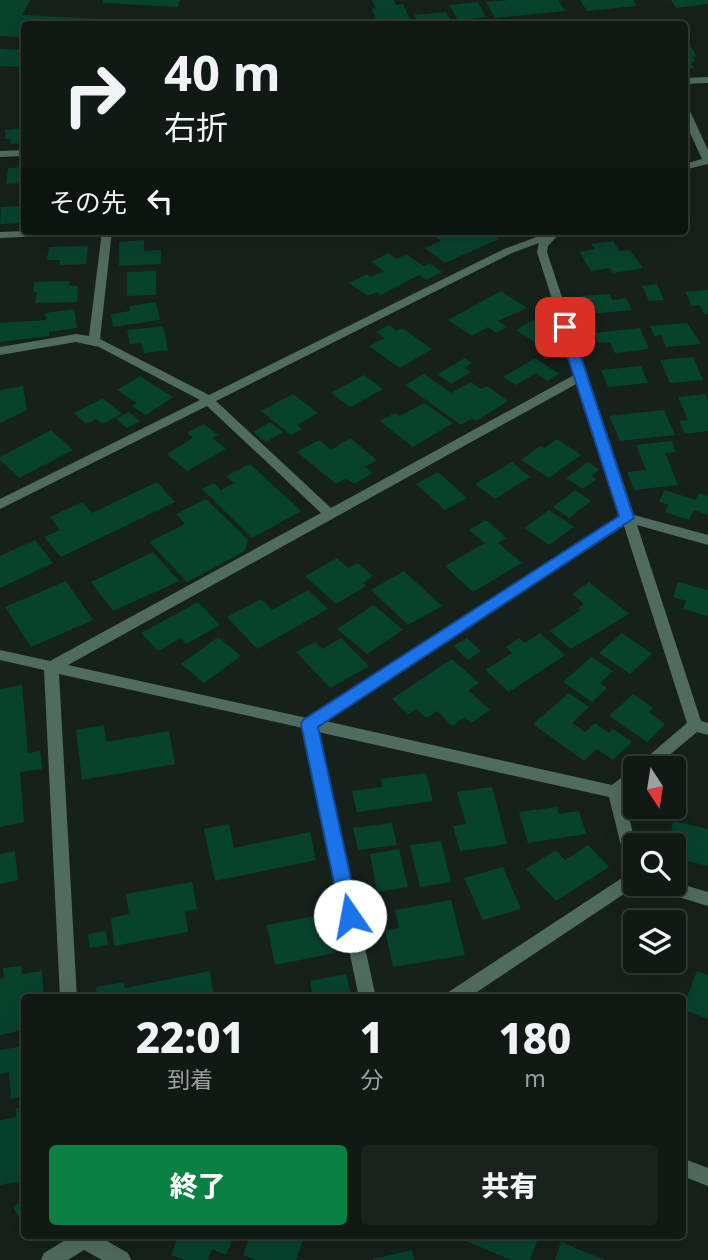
<!DOCTYPE html>
<html lang="ja">
<head>
<meta charset="utf-8">
<style>
  :root { --surface:#101914; --page:#19221d; --text:#f1f3f6; --muted:#9ca0a0; --line:#303834; --accent:#0b8043 }
  body { margin:0; font-family:"Noto Sans","Noto Sans JP",sans-serif; background:var(--page); color:var(--text); height:100vh; display:flex; flex-direction:column; font-size:26px; white-space:nowrap }
  * { box-sizing:border-box; margin:0 }
  p { font-size:23px; color:var(--muted) }
  .icon { flex:none; width:38px; height:38px; fill:none; stroke:currentColor; stroke-width:2; stroke-linecap:round; stroke-linejoin:round }
  .map { position:relative; flex:1; overflow:hidden }
  .side { position:absolute; left:21px; top:994px; width:665px; height:245px; display:flex; flex-direction:column; background:var(--surface); border-radius:7px; box-shadow:0 7px 28px #0002,0 0 0 2px var(--line) }
  .side>* { flex:none }
  .guide { position:absolute; left:21px; top:21px; width:667px; height:214px; border-radius:7px; box-shadow:0 7px 28px #0002,0 0 0 2px var(--line); background:#101914; color:var(--text); overflow:hidden }
  .needle { width:46px; rotate:168deg }
  .controls { position:absolute; left:623px; top:756px; display:grid; gap:14px }
  .controls a { display:grid; place-items:center; width:63px; height:63px; border-radius:7px; background:var(--surface); box-shadow:0 7px 28px #0002,0 0 0 2px var(--line); font-size:35px }
  .pin { position:absolute; display:grid; place-items:center; width:60px; height:60px; color:#fff; margin:-30px; border-radius:14px; box-shadow:0 4px 10px #0006 }
  .me { position:absolute; width:77px; margin:-38px; rotate:348deg; stroke-linejoin:round; filter:drop-shadow(0 0 5px #0008) }
  .turn { display:flex; align-items:center; gap:24px; height:147px; padding:0 28px; font-size:32px }
  .turn .icon { width:91px; height:91px; stroke-width:2.5 }
  .turn b { display:block; font-size:49px; line-height:60px }
  .then { display:flex; align-items:center; height:66px; padding:0 28px; background:#0003; gap:14px; font-size:26px }
  .eta { display:flex; justify-content:space-evenly; align-items:center; height:119px; text-align:center }
  .eta b { font-size:42px; font-weight:800; line-height:49px }
  .cta { display:flex; gap:14px; margin-top:auto; padding:14px 28px }
  .cta a { flex:1; height:80px; border-radius:7px; background:var(--accent); color:#fff; font-size:28px; font-weight:800; line-height:80px; text-align:center }
  .cta a+a { background:var(--page); color:var(--text) }
  .map>svg:first-child { display:block }
</style>
</head>
<body>
<div class="map">
<svg width="708" height="1260" viewBox="0 0 708 1260">
  <rect width="100%" height="100%" fill="#16211b"/>
  <path fill="#07422d" d="M 0,0 L 30,0 L 22,15 L 162,22 L 161,24 L 24,24 L 24,37 L 0,36 Z
    M 103,0 L 180,0 L 178,7 L 102,3 Z
    M 372,0 L 394,0 L 396,5 L 403,4 L 412,24 L 378,24 L 372,9 L 376,8 Z
    M 510,0 L 558,0 L 565,11 L 495,18 L 486,2 Z
    M 580,0 L 633,0 L 637,6 L 587,11 Z
    M 671,0 L 708,0 L 708,4 L 676,8 Z
    M 478,2 L 486,17 L 458,20 L 449,5 Z
    M 446,12 L 452,22 L 443,24 L 419,24 L 414,15 Z
    M 684,45 L 690,45 L 697,57 L 693,57 L 695,62 L 691,62 L 694,68 L 684,69 Z
    M 0,49 L 24,50 L 24,67 L 0,66 Z
    M 24,128 L 24,143 L 11,144 L 10,139 L 5,139 L 5,130 Z
    M 24,167 L 24,183 L 6,184 L 8,168 Z
    M 24,206 L 24,223 L 0,224 L 1,207 Z
    M 448,231 L 488,231 L 499,239 L 445,263 L 425,248 L 441,241 L 435,236 Z
    M 144,240 L 144,251 L 161,250 L 161,264 L 119,266 L 119,242 Z
    M 613,241 L 620,251 L 630,250 L 643,268 L 613,273 L 610,268 L 591,271 L 579,252 L 595,249 L 591,244 Z
    M 88,246 L 86,264 L 59,265 L 60,260 L 47,260 L 49,247 Z
    M 388,253 L 397,259 L 406,254 L 424,266 L 430,263 L 442,272 L 426,280 L 419,275 L 381,295 L 377,292 L 368,296 L 349,283 L 367,274 L 371,277 L 384,271 L 371,262 Z
    M 156,271 L 156,295 L 127,296 L 127,272 Z
    M 70,281 L 69,286 L 78,286 L 77,302 L 35,303 L 37,292 L 33,292 L 34,282 Z
    M 657,284 L 664,300 L 649,301 L 642,286 Z
    M 708,290 L 708,314 L 704,314 L 700,305 L 692,306 L 685,292 Z
    M 501,291 L 527,308 L 498,321 L 507,327 L 496,333 L 488,327 L 472,336 L 448,320 Z
    M 610,294 L 612,300 L 626,298 L 632,310 L 590,314 L 582,296 Z
    M 156,302 L 160,320 L 113,327 L 111,314 L 130,311 L 129,306 Z
    M 74,309 L 77,328 L 49,332 L 49,336 L 0,342 L 0,323 L 46,320 L 45,313 Z
    M 545,313 L 551,334 L 536,343 L 516,330 Z
    M 687,323 L 701,344 L 666,347 L 661,335 L 654,336 L 650,326 Z
    M 389,325 L 397,331 L 402,328 L 432,349 L 400,368 L 369,346 L 385,338 L 376,332 Z
    M 163,326 L 168,350 L 144,353 L 141,343 L 130,344 L 127,330 Z
    M 640,328 L 649,349 L 615,353 L 610,342 L 598,343 L 594,333 Z
    M 693,357 L 703,380 L 670,383 L 660,360 Z
    M 465,358 L 472,363 L 464,368 L 471,372 L 451,384 L 438,374 Z
    M 535,358 L 559,374 L 547,381 L 536,373 L 516,385 L 503,377 Z
    M 641,366 L 648,383 L 608,387 L 601,370 Z
    M 424,374 L 451,393 L 471,382 L 481,389 L 487,386 L 508,401 L 476,421 L 472,418 L 461,425 L 405,385 Z
    M 364,375 L 383,389 L 350,407 L 331,393 Z
    M 140,376 L 173,397 L 146,415 L 131,406 L 137,403 L 117,390 Z
    M 23,386 L 27,410 L 0,423 L 0,390 Z
    M 293,394 L 318,413 L 297,425 L 302,429 L 291,435 L 261,411 Z
    M 705,394 L 708,401 L 708,431 L 685,434 L 679,421 L 688,420 L 678,397 Z
    M 103,398 L 122,414 L 102,424 L 96,419 L 86,424 L 74,413 Z
    M 424,403 L 453,423 L 413,447 L 380,421 L 395,413 L 400,416 Z
    M 664,410 L 675,435 L 620,441 L 609,416 Z
    M 129,412 L 140,421 L 127,428 L 116,419 Z
    M 270,422 L 283,432 L 266,442 L 253,432 Z
    M 204,424 L 218,435 L 212,438 L 226,449 L 187,471 L 167,454 L 193,438 L 187,433 Z
    M 51,430 L 73,450 L 19,478 L 0,460 L 0,457 Z
    M 350,438 L 377,460 L 365,467 L 373,473 L 354,484 L 346,478 L 336,484 L 297,452 L 319,440 L 331,450 Z
    M 557,439 L 581,455 L 549,478 L 521,460 L 540,446 L 545,448 Z
    M 672,441 L 676,452 L 665,453 L 678,485 L 634,490 L 627,472 L 646,470 L 636,445 Z
    M 512,462 L 530,477 L 495,499 L 475,484 Z
    M 588,462 L 599,470 L 591,476 L 597,479 L 583,489 L 566,478 Z
    M 250,464 L 301,511 L 252,538 L 202,489 L 214,483 L 221,490 L 234,483 L 226,476 Z
    M 438,472 L 467,498 L 445,510 L 416,484 Z
    M 157,482 L 175,502 L 61,557 L 44,537 L 60,530 L 50,517 L 82,502 L 92,513 Z
    M 575,490 L 591,501 L 569,518 L 553,507 Z
    M 665,490 L 695,500 L 699,493 L 708,496 L 708,515 L 694,510 L 689,520 L 665,512 L 668,505 L 659,501 Z
    M 206,499 L 248,540 L 245,551 L 187,582 L 149,542 L 185,524 L 176,514 Z
    M 549,510 L 574,527 L 549,545 L 524,528 Z
    M 486,520 L 507,538 L 498,543 L 522,563 L 473,592 L 445,566 L 485,543 L 469,530 Z
    M 35,540 L 53,563 L 0,588 L 0,556 Z
    M 153,552 L 179,581 L 113,611 L 91,582 Z
    M 337,558 L 348,568 L 358,563 L 373,576 L 363,583 L 366,586 L 336,604 L 305,576 Z
    M 404,571 L 442,606 L 408,625 L 371,590 Z
    M 66,581 L 93,620 L 31,647 L 5,607 Z
    M 589,582 L 629,614 L 571,649 L 550,631 L 581,610 L 578,608 L 584,604 L 572,594 Z
    M 678,582 L 708,590 L 708,616 L 683,609 L 686,601 L 673,597 Z
    M 308,590 L 328,609 L 257,649 L 227,617 L 261,599 L 272,610 Z
    M 198,602 L 220,625 L 186,644 L 181,638 L 158,651 L 141,633 Z
    M 374,605 L 403,630 L 367,654 L 337,629 Z
    M 540,633 L 565,655 L 509,692 L 485,670 L 512,653 L 506,647 L 519,638 L 525,643 Z
    M 622,633 L 652,654 L 630,674 L 599,653 Z
    M 218,637 L 241,656 L 204,683 L 181,664 Z
    M 341,638 L 369,666 L 330,688 L 296,652 L 315,642 L 322,649 Z
    M 467,638 L 481,651 L 468,660 L 453,646 Z
    M 591,657 L 613,671 L 600,683 L 607,688 L 592,702 L 563,682 Z
    M 452,659 L 479,683 L 468,690 L 490,710 L 471,723 L 465,717 L 452,726 L 437,711 L 426,718 L 416,709 L 408,714 L 392,699 Z
    M 22,685 L 28,753 L 40,751 L 42,769 L 20,772 L 24,822 L 0,827 L 0,689 Z
    M 569,693 L 589,707 L 572,723 L 585,732 L 595,723 L 609,733 L 613,729 L 632,742 L 613,760 L 597,749 L 584,761 L 533,724 Z
    M 633,694 L 653,708 L 649,712 L 665,724 L 647,742 L 609,716 Z
    M 104,725 L 106,742 L 169,731 L 175,764 L 82,780 L 76,730 Z
    M 426,773 L 433,801 L 357,812 L 352,791 L 382,787 L 381,779 Z
    M 492,787 L 507,844 L 460,851 L 453,826 L 466,824 L 457,792 Z
    M 557,807 L 559,814 L 579,811 L 586,834 L 528,843 L 519,812 Z
    M 673,821 L 708,829 L 708,866 L 674,858 L 674,845 L 669,845 Z
    M 392,823 L 397,845 L 358,850 L 353,828 Z
    M 229,824 L 234,848 L 310,832 L 316,860 L 215,881 L 204,829 Z
    M 441,841 L 451,882 L 420,887 L 410,845 Z
    M 588,845 L 609,867 L 556,901 L 526,869 L 556,850 L 565,860 Z
    M 399,849 L 408,887 L 377,892 L 370,854 Z
    M 15,851 L 18,880 L 0,884 L 0,854 Z
    M 503,867 L 521,909 L 483,920 L 464,878 Z
    M 192,882 L 197,909 L 185,911 L 188,932 L 114,946 L 111,918 L 129,914 L 126,894 Z
    M 451,900 L 465,955 L 393,967 L 385,931 L 399,928 L 395,910 Z
    M 326,914 L 335,953 L 275,965 L 267,925 Z
    M 106,931 L 108,945 L 90,948 L 88,934 Z
    M 21,966 L 22,974 L 42,971 L 44,998 L 24,998 L 24,1030 L 0,1035 L 0,979 L 4,978 L 3,968 Z
    M 210,971 L 214,998 L 97,998 L 96,987 L 124,982 L 125,988 Z
    M 697,971 L 708,975 L 708,1019 L 682,1009 Z
    M 346,974 L 352,998 L 313,998 L 310,981 Z
    M 24,1046 L 24,1096 L 11,1099 L 9,1072 L 0,1074 L 0,1050 Z
    M 24,1107 L 24,1181 L 0,1185 L 0,1120 L 16,1117 L 16,1108 Z
    M 24,1199 L 24,1225 L 13,1207 Z
    M 179,1236 L 234,1236 L 226,1255 L 212,1249 L 208,1260 L 185,1260 L 171,1255 Z
    M 250,1236 L 305,1236 L 296,1260 L 256,1260 L 243,1255 Z
    M 454,1236 L 539,1236 L 530,1260 L 511,1260 Z
    M 561,1242 L 605,1260 L 555,1260 Z
    M 412,1250 L 414,1260 L 373,1260 L 373,1259 Z"/>
  <g fill="none" stroke-linecap="round" stroke-linejoin="round">
    <path fill="#506c5e" fill-rule="evenodd" d="M 708,77 L 708,83 L 684,84 L 684,78 Z
      M 684,106 L 689,109 L 708,150 L 708,164 L 684,170 L 684,164 L 702,159 L 684,120 Z
      M 24,150 L 24,156 L 0,157 L 0,151 Z
      M 24,231 L 92,231 L 87,234 L 0,238 L 0,232 Z
      M 102,231 L 112,231 L 100,339 L 209,395 L 504,249 L 550,232 L 558,232 L 559,234 L 548,246 L 547,252 L 634,515 L 708,535 L 708,545 L 637,525 L 701,721 L 708,723 L 708,735 L 697,732 L 654,768 L 636,768 L 639,764 L 687,723 L 624,526 L 325,721 L 612,785 L 630,771 L 635,769 L 635,784 L 623,794 L 636,845 L 635,884 L 639,884 L 468,998 L 445,998 L 447,993 L 628,874 L 609,797 L 318,732 L 376,998 L 359,998 L 303,728 L 59,674 L 77,998 L 60,998 L 44,670 L 0,660 L 0,650 L 50,661 L 321,513 L 207,406 L 0,509 L 0,499 L 200,400 L 99,347 L 76,342 L 0,355 L 0,347 L 76,334 L 89,336 ZM 539,243 L 537,252 L 576,374 L 331,508 L 216,401 L 512,253 ZM 578,383 L 621,516 L 307,718 L 68,665 Z
      M 674,882 L 708,892 L 708,906 L 652,889 L 650,884 L 674,884 Z
      M 682,1158 L 708,1168 L 708,1186 L 682,1176 Z
      M 72,1236 L 98,1236 L 128,1253 L 131,1260 L 102,1260 L 84,1250 L 68,1260 L 41,1260 L 44,1253 Z"/>
  </g>
  <path fill="#1a73e8" stroke="#114b97" stroke-width="2" d="M 565,323 L 571,327 L 634,518 L 318,727 L 359,916 L 357,921 L 350,924 L 343,921 L 341,916 L 301,724 L 303,720 L 619,516 L 558,327 Z"/>
</svg>
<div class="controls">
<a><svg class="needle" viewBox="-14 -14 28 28"><path d="M0-13l5 13h-10z" fill="#e53935"/><path d="M0 13l5-13h-10z" fill="#9ca0a0"/></svg></a>
<a><svg class="icon" aria-label="search" viewBox="0 0 24 24"><circle cx="10" cy="10" r="6"/><path d="M15 15l6 6"/></svg></a>
<a><svg class="icon" aria-label="layers" viewBox="0 0 24 24"><path d="M12 4l9 5-9 5-9-5zM3 14l9 5 9-5"/></svg></a>
</div>
<div class="pin" style="left:565px;top:327px;background:#d93025"><svg class="icon" aria-label="arrive" viewBox="0 0 24 24"><path d="M6 21V4h12l-3 4 3 4H6"/></svg></div>
<svg class="me" style="left:350px;top:916px" viewBox="-20 -20 40 40"><circle r="19" fill="#fff"/><path d="M0-13L10 11 0 6-10 11z" fill="#1a73e8"/></svg>
<div class="guide">
<div class="turn"><svg class="icon" aria-label="right" viewBox="0 0 24 24"><path d="M7 20v-9h11M14 6l5 5-5 5"/></svg><div><b>40 m</b>右折</div></div>
<div class="then">その先<svg class="icon" aria-label="left" viewBox="0 0 24 24"><path d="M17 20v-9H6M10 6l-5 5 5 5"/></svg></div>
</div>
<section class="side">
<div class="eta">
<div><b>22:01</b><p>到着</p></div>
<div><b>1</b><p>分</p></div>
<div><b>180</b><p>m</p></div>
</div>
<div class="cta"><a>終了</a><a>共有</a></div>
</section>
</div>
</body>
</html>
